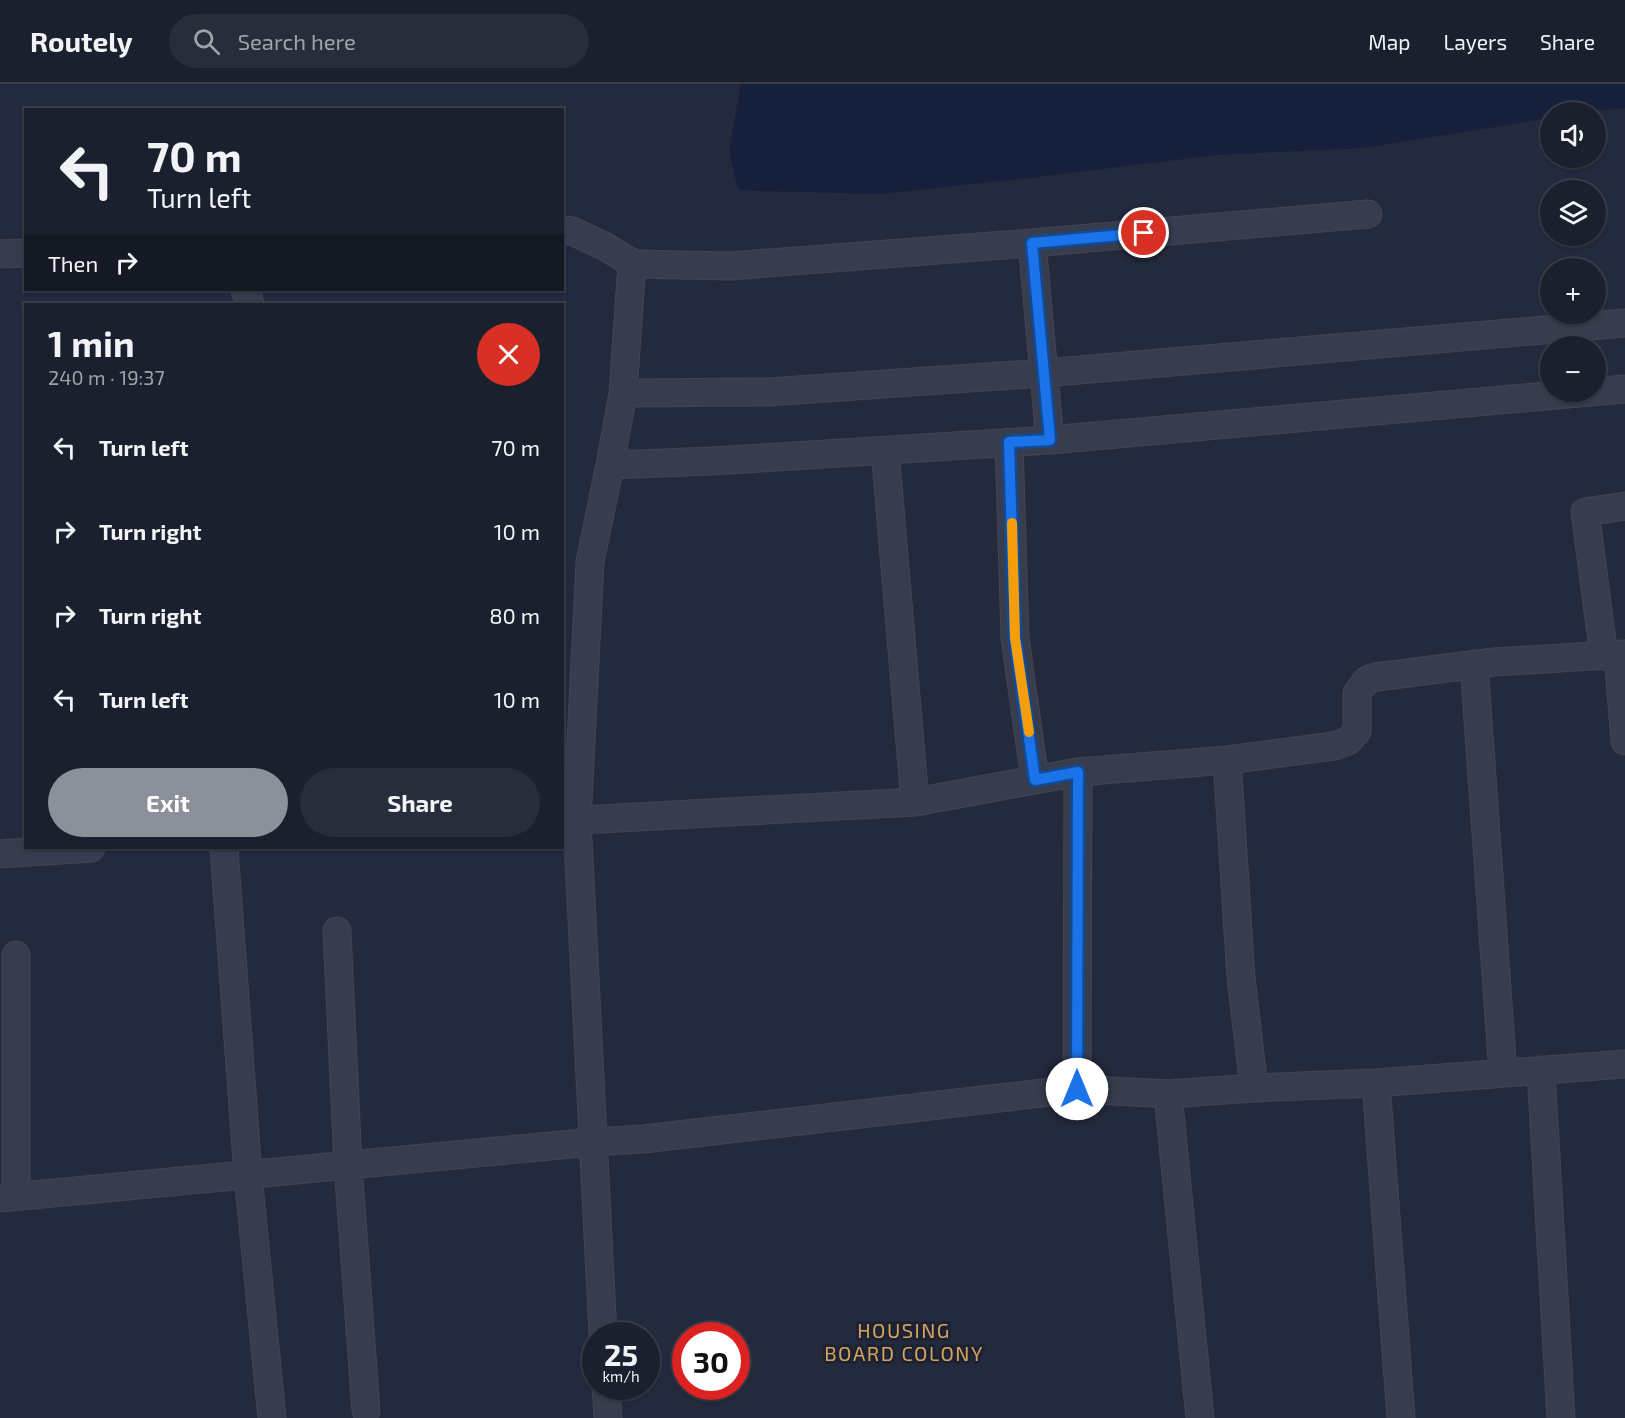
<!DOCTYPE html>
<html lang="en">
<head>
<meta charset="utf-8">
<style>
  :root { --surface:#1a202e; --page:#272d3a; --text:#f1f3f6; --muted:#9fa3aa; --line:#383e4a; --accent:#8c9099 }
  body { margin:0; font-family:"Exo 2",sans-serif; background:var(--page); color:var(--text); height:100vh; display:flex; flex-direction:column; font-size:22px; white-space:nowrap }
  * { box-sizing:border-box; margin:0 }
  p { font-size:20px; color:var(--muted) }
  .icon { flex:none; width:33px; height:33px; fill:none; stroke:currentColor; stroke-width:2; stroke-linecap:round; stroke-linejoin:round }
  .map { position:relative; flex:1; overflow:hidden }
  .details { position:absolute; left:24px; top:219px; width:540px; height:546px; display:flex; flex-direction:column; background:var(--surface); border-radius:0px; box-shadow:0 2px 4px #0004,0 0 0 2px var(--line) }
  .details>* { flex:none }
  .guide { position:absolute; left:24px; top:24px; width:540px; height:183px; border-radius:0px; box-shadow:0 2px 4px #0004,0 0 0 2px var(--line); background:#1a202e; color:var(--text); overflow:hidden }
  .controls { position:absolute; left:1540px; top:18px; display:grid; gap:12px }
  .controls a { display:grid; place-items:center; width:66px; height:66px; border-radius:50%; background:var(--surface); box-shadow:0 2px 4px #0004,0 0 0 2px var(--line); font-size:30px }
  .speed { position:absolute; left:582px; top:1238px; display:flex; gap:12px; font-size:30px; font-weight:700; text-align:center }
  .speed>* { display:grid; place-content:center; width:78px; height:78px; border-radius:50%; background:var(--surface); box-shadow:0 2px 4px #0004,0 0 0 2px var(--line); line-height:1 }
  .speed small { font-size:15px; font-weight:400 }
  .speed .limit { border:9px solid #d22; background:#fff; color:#111 }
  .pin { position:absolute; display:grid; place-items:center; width:51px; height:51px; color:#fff; margin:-26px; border:3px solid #fff; border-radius:50%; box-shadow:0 2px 6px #0007 }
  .me { position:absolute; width:66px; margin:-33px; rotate:0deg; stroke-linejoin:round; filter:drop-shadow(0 0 4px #0008) }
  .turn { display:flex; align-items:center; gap:21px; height:126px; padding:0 24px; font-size:27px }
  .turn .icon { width:78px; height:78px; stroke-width:2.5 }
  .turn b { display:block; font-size:42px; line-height:51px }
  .then { display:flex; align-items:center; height:57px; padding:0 24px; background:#0003; gap:12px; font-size:22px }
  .round { display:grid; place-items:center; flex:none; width:63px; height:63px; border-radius:32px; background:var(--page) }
  .summary { display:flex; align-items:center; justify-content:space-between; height:102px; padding:0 24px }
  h1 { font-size:36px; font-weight:700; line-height:45px }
  .action { display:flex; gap:12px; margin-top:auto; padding:12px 24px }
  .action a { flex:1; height:69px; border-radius:36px; background:var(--accent); color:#fff; font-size:24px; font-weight:700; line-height:69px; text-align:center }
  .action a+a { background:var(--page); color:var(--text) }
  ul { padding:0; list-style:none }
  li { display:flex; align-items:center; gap:18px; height:84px; padding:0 24px }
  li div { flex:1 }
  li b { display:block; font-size:22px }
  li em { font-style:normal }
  header { display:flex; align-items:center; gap:36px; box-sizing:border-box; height:84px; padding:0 30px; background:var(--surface); border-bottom:2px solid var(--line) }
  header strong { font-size:28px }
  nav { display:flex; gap:33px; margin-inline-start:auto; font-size:21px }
  .search { width:420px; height:54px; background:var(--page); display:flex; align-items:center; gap:15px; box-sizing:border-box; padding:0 21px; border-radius:33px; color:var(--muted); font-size:22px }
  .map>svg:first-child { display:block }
</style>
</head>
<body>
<header>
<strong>Routely</strong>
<div class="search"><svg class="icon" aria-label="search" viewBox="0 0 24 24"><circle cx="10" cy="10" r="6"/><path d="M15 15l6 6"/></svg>Search here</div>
<nav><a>Map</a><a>Layers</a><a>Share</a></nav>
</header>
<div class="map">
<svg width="1625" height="1334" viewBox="0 0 1625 1334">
  <rect width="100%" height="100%" fill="#232a3d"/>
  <path fill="#16203b" d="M 741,0 L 1625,0 L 1625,24 L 1581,28 L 1551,28 L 1551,34 L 1364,64 L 1216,71 L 1038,93 L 882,110 L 758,107 L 739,106 L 736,98 L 729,67 Z"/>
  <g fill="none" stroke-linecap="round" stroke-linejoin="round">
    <defs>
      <path id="street" d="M 562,146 L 572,147 L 604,162 L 634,180 L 730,182 L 1032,159 L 1368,130
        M 1032,159 L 1050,356
        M 0,170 L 26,169
        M 245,206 L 250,220
        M 623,309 L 768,308 L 1044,289 L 1625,239
        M 1009,358 L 1015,554 L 1035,696
        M 885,366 L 915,718
        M 610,381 L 623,309 L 631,194 L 634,180
        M 1618,571 L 1625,657
        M 1604,572 L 1585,428 L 1625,422
        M 1474,580 L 1503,989
        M 1227,676 L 1241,893 L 1254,1004 L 1376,999 L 1625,980
        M 1078,688 L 1227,676 L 1334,662 L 1348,657 L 1357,647 L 1357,609 L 1367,596 L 1376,593 L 1494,578 L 1625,570
        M 562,737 L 915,718 L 1078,688 L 1077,1005 L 1168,1010 L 1200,1334
        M 224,764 L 248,1091 L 272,1334
        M 0,770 L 91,764
        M 337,847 L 348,1081 L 366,1327
        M 16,871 L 16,1112
        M 1541,986 L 1561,1334
        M 1376,999 L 1401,1334
        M 1168,1010 L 1254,1004
        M 0,1114 L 593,1058 L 643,1055 L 1077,1005
        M 603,1251 L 577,736 L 590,478 L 610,381 L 713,377 L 1050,356 L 1625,305
        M 606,1302 L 608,1334"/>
    </defs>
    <use href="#street" stroke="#404656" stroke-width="29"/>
    <use href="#street" stroke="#373d4d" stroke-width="27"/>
  </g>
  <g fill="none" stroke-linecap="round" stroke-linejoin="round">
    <defs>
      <path id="route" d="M 1077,1005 L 1078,688 L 1035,696 L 1015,554 L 1009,358 L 1050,356 L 1032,159 L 1144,149"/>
    </defs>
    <use href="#route" stroke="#114b97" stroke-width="15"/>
    <use href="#route" stroke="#1a73e8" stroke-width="10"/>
    <path stroke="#f59e0b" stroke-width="10" d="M 1012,439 L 1015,554 L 1029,648"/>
  </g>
  <g text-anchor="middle" stroke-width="6" stroke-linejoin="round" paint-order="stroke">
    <g font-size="20" letter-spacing="1.5" fill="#d6a45f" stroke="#1c2232">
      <text x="904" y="1254">HOUSING<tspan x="904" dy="23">BOARD COLONY</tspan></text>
    </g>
  </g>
</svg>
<div class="controls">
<a><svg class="icon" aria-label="sound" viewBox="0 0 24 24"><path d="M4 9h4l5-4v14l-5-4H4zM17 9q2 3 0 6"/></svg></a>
<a><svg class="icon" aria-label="layers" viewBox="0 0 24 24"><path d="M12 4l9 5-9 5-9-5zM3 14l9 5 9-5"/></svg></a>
<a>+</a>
<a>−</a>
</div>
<div class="speed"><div>25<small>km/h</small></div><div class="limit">30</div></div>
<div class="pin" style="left:1144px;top:149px;background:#d93025"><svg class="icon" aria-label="arrive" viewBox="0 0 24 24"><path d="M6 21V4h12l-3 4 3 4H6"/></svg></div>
<svg class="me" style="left:1077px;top:1005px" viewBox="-20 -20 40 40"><circle r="19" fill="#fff"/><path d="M0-13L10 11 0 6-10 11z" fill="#1a73e8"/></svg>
<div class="guide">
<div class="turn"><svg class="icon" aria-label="left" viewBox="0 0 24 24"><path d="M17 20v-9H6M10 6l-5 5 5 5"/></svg><div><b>70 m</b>Turn left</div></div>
<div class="then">Then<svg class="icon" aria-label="right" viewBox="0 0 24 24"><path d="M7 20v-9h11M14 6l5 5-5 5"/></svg></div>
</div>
<section class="details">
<div class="summary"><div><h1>1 min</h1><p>240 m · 19:37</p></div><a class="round" style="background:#d93025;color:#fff"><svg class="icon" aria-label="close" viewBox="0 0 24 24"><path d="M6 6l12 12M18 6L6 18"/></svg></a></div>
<ul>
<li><svg class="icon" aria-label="left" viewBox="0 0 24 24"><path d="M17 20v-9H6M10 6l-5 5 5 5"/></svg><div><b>Turn left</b></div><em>70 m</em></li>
<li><svg class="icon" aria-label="right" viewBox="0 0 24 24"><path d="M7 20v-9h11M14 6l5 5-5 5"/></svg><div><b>Turn right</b></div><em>10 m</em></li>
<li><svg class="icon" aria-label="right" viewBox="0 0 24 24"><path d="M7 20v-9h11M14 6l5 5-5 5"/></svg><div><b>Turn right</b></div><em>80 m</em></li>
<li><svg class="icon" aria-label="left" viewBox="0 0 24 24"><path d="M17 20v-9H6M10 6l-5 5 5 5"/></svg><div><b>Turn left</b></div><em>10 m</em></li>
</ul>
<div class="action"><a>Exit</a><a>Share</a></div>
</section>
</div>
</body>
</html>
